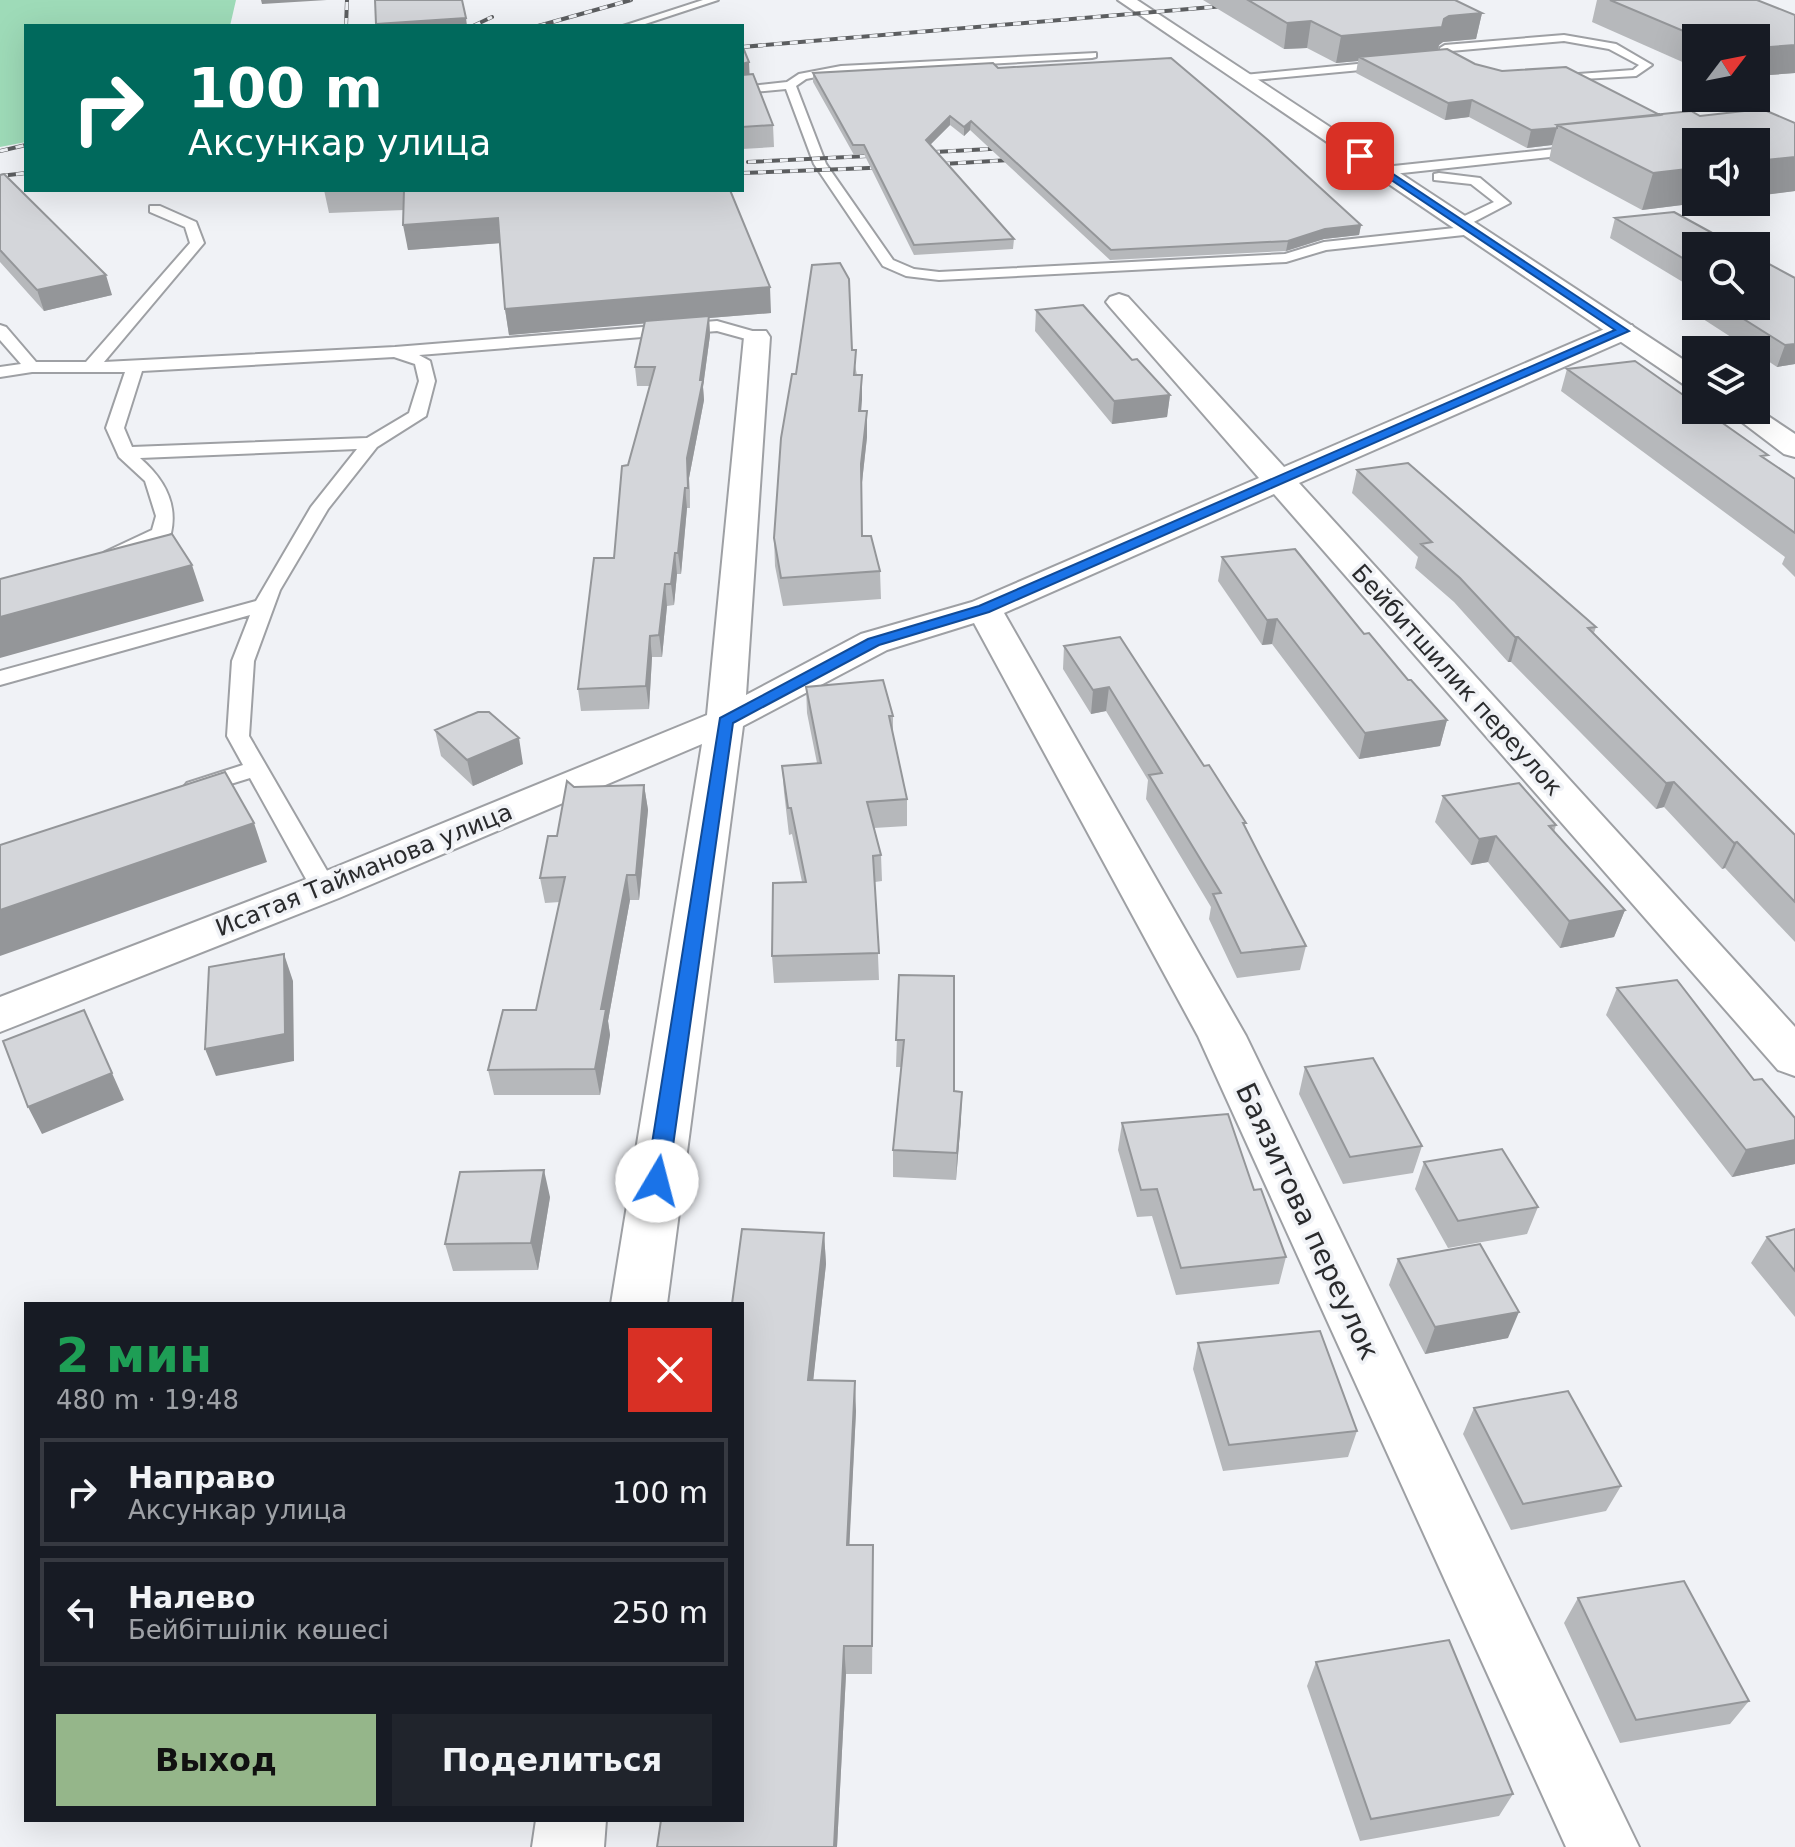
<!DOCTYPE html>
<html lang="ru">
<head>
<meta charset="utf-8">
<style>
  :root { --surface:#171b24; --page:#20242c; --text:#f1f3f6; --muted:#9ea1a6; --line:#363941; --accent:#95b68a }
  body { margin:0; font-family:"DejaVu Sans",sans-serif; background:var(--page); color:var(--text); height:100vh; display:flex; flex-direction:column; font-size:30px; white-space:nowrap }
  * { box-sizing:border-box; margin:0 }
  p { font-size:26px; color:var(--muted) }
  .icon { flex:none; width:44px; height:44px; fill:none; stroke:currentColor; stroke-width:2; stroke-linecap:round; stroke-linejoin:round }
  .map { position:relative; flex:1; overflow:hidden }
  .side { position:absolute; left:24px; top:1302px; width:720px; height:520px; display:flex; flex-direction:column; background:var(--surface); border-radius:0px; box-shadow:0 8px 32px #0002 }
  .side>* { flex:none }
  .guide { position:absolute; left:24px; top:24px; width:720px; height:168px; border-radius:0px; box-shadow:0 8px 32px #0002; background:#00695c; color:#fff; overflow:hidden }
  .needle { width:52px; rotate:58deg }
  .tools { position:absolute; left:1682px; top:24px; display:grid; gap:16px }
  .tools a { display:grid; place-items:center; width:88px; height:88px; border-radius:0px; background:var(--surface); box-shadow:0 8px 32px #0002; font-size:40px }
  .pin { position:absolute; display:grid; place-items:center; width:68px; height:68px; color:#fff; margin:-34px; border-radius:16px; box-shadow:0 4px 12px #0006 }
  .me { position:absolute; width:88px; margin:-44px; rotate:8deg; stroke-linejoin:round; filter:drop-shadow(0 0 6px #0008) }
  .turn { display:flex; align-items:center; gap:28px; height:168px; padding:0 32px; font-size:36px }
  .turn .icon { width:104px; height:104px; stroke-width:2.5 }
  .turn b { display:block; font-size:56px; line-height:68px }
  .round { display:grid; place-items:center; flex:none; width:84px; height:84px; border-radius:0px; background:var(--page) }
  .overview { display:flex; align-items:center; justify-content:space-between; height:136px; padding:0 32px }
  h1 { font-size:48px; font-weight:600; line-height:60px; color:#1e9e55 }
  .primary-button { display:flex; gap:16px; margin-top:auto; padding:16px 32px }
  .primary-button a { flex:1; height:92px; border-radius:0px; background:var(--accent); color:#111; font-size:32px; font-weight:600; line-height:92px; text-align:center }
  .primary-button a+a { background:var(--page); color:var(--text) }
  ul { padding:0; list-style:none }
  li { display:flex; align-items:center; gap:24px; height:108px; margin:0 16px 12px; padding:0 16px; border:4px solid var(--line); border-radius:0px }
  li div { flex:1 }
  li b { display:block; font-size:30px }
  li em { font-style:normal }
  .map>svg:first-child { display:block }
</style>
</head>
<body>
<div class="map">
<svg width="1795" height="1847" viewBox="0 0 1795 1847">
  <rect width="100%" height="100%" fill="#f0f2f6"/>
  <path fill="#9edbb8" d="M 0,0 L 236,0 L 230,26 L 26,26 L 26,142 L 0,147 Z"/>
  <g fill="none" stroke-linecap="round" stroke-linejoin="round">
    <defs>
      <path id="lane" d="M 703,0 L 718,0 L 639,26 L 623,26 Z
        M 1564,35 L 1616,44 L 1652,65 L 1636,76 L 1547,81 L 1547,77 L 1551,76 L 1633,70 L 1639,65 L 1609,49 L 1564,41 L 1451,51 L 1451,59 L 1446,62 L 1244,81 L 1238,78 L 1244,75 L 1440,56 L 1440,48 L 1445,45 Z
        M 1096,53 L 1096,57 L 1092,58 L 841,72 L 806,79 L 796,86 L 826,164 L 893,260 L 914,269 L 939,272 L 1285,254 L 1324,242 L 1473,226 L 1480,230 L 1473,234 L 1326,250 L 1286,262 L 939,280 L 906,276 L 883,266 L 814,164 L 786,89 L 742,93 L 742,87 L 787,82 L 799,74 L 841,66 Z
        M 1583,146 L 1587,147 L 1587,153 L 1384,175 L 1378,171 L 1384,167 Z
        M 1439,173 L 1480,178 L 1510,203 L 1466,226 L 1456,226 L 1456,220 L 1494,202 L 1471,184 L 1434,180 L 1434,174 Z
        M 150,206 L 160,206 L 196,222 L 204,243 L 104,362 L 395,347 L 717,321 L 763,334 L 765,337 L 757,342 L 717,331 L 419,355 L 430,361 L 435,381 L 426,416 L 377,447 L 328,509 L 280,590 L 254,661 L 249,736 L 337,888 L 333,894 L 324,896 L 315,894 L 311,888 L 250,778 L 195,795 L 187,793 L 183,788 L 187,783 L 243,765 L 227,736 L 232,661 L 250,615 L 0,685 L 0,671 L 256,601 L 311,507 L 357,449 L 140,458 C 163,478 178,502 171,533 L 119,560 L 105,560 L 102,556 L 105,552 L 152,530 L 156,516 L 145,481 L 119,457 L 106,428 L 125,372 L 32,372 L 0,377 L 0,367 L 21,364 L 0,340 L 0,325 L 6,327 L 36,362 L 86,362 L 190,243 L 185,227 L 150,212 ZM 394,357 L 415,364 L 419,381 L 409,413 L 367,438 L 132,447 L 124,428 L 142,371 Z"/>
      <path id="street" d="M 1119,294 L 1128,297 L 1284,467 L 1614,325 L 1632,325 L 1636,331 L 1632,337 L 1299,483 L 1795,1027 L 1795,1076 L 1778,1070 L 1274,494 L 1004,613 L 1246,1036 L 1639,1847 L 1566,1847 L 1198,1036 L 974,623 L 887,650 L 743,726 L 667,1304 L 611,1304 L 702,744 L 339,898 L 0,1032 L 0,997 L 309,878 L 707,715 L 744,337 L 748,331 L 766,331 L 770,337 L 746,695 L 861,634 L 972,602 L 1259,478 L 1110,307 L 1106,302 L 1110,297 Z
        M 536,1820 L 606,1820 L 604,1847 L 532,1847 Z"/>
      <path id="secondary" d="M 1118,0 L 1137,0 L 1696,368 L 1696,388 L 1686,386 Z
        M 1756,408 L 1795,434 L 1795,457 L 1784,454 L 1726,410 Z"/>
    </defs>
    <use href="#lane" stroke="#9ea0a4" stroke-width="4"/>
    <use href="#street" stroke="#9ea0a4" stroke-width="4"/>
    <use href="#secondary" stroke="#9ea0a4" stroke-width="4"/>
    <use href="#lane" fill="#fff" fill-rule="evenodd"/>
    <use href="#street" fill="#fff" fill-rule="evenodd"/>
    <use href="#secondary" fill="#fff" fill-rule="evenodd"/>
    <defs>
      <path id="rail" d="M 346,26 L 347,0
        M 473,26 L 492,17
        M 538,26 L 631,0
        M 742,47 L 1236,5
        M 0,151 L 26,145
        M 916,153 L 1008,148
        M 748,162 L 888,155
        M 926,165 L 1026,159
        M 742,173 L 894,167
        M 0,176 L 26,173"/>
    </defs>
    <use href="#rail" stroke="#5c5e60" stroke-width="4"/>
    <use href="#rail" stroke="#f0f2f6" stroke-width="3" stroke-dasharray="8" stroke-linecap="butt"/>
  </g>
  <path fill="#b6b8bb" d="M 1203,0 L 1455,0 L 1482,13 L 1476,39 L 1443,42 L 1439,45 L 1438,50 L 1475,64 L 1660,115 L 1700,116 L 1795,123 L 1795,191 L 1696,202 L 1706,202 L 1642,210 L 1549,160 L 1552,145 L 1527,148 L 1469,117 L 1445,120 L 1356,73 L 1358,61 L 1336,63 L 1307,48 L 1284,49 Z
    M 1597,0 L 1757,0 L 1795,73 L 1756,76 L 1756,38 L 1696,38 L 1696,68 L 1592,22 Z
    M 742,45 L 749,62 L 749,74 L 773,125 L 774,147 L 742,149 Z
    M 998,68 L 1361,225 L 1359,235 L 1324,239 L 1286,251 L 1110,260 L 970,130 L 964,136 L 950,125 L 930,145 L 1014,239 L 1013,249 L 914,255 L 864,154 L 854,155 L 813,82 L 813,73 Z
    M 0,175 L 112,295 L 44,311 L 0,262 Z
    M 324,190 L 730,190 L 771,313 L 709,318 L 710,335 L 703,387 L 704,400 L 689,478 L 690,508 L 687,508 L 681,574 L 677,574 L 674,605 L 667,606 L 662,657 L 652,657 L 649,709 L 581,711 L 578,689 L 614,558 L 628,465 L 650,386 L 637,386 L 635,367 L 644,323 L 509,335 L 505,309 L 500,243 L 408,250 L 404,210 L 329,213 Z
    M 1615,218 L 1696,246 L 1696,290 L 1610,238 Z
    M 1756,257 L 1795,364 L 1777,367 L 1756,353 L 1756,350 L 1751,350 L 1700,317 L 1704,306 L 1756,306 Z
    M 1036,310 L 1132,360 L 1170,395 L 1167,417 L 1112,424 L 1035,331 Z
    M 852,350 L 857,375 L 862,375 L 861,411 L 867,437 L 861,491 L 862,536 L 880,571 L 881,599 L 783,606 L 775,566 L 774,538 L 796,374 Z
    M 1567,369 L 1766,459 L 1795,479 L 1795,577 L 1782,564 L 1785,557 L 1561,391 Z
    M 1357,470 L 1596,627 L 1594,633 L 1795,835 L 1795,942 L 1725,868 L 1722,869 L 1664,807 L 1656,809 L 1511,662 L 1508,662 L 1454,602 L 1415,568 L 1418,557 L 1352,493 Z
    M 1222,557 L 1364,634 L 1447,720 L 1440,746 L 1359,759 L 1272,644 L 1262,645 L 1218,581 Z
    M 1120,637 L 1245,828 L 1306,946 L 1300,970 L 1237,978 L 1209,919 L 1211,907 L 1146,799 L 1148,780 L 1106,711 L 1091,714 L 1063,669 L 1064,646 Z
    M 806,687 L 893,716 L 893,735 L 907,799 L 907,826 L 874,828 L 881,855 L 882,881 L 875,882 L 879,980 L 774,983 L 772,956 L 802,882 L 792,834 L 789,835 L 784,792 L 782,766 L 817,763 L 807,713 Z
    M 435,730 L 523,764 L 473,786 L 441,756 Z
    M 644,785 L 648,810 L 639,900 L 630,900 L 608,1021 L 610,1035 L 600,1095 L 494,1095 L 488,1070 L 536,1010 L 560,902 L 545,903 L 540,878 L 557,836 L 574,787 Z
    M 1443,796 L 1556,825 L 1554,832 L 1625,910 L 1614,937 L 1560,948 L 1488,862 L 1471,865 L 1435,822 Z
    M 899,975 L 954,1091 L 961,1119 L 956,1180 L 893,1177 L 893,1150 L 901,1067 L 896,1067 Z
    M 1617,988 L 1754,1080 L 1795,1118 L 1795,1164 L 1732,1177 L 1606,1015 Z
    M 1305,1067 L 1422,1146 L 1413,1173 L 1343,1184 L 1299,1094 Z
    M 1122,1123 L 1254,1190 L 1286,1257 L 1279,1284 L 1176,1295 L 1152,1216 L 1137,1217 L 1118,1150 Z
    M 1424,1162 L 1538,1207 L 1527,1234 L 1448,1248 L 1415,1189 Z
    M 550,1197 L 538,1270 L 453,1271 L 445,1244 Z
    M 1795,1229 L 1795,1317 L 1751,1263 L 1767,1237 Z
    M 824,1233 L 826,1264 L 813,1380 L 856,1411 L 849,1545 L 873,1545 L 873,1574 L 872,1674 L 846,1674 L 837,1847 L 657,1847 Z
    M 1398,1259 L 1508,1338 L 1425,1354 L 1389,1285 Z
    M 1198,1343 L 1357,1431 L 1348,1457 L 1223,1471 L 1193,1369 Z
    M 1474,1408 L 1621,1486 L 1606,1511 L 1511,1530 L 1463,1434 Z
    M 1578,1598 L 1749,1701 L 1730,1724 L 1620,1743 L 1564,1623 Z
    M 1316,1662 L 1513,1794 L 1499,1816 L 1360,1841 L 1307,1686 Z"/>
  <path fill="#949699" d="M 261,0 L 327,0 L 262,4 Z
    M 1482,13 L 1476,39 L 1443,42 L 1439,45 L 1437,53 L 1359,57 L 1358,61 L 1336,63 L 1341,36 L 1444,19 L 1449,16 Z
    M 466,18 L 467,26 L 377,26 L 376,24 Z
    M 1311,21 L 1307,48 L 1284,49 L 1287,23 Z
    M 1795,45 L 1795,73 L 1756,76 L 1756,48 Z
    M 749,62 L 750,83 L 742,85 L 742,64 Z
    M 1472,100 L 1469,117 L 1445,120 L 1448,103 Z
    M 950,116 L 950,125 L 926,149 L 926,140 Z
    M 971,121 L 970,130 L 964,136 L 964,127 Z
    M 1557,128 L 1552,145 L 1527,148 L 1531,130 Z
    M 1795,157 L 1795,191 L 1756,196 L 1756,161 Z
    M 1696,168 L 1696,202 L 1706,202 L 1642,210 L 1653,173 Z
    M 498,218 L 502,243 L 408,250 L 403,225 Z
    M 1361,225 L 1359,235 L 1324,239 L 1286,251 L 1288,241 L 1325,229 Z
    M 106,275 L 112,295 L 44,311 L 37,290 Z
    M 770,287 L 771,313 L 709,318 L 710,335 L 703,387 L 704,400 L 689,478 L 690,508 L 687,458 L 700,380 L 709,318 L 509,335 L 505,309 Z
    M 1795,344 L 1795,364 L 1777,367 L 1785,345 Z
    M 862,375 L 862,400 L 859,437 L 859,411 Z
    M 1170,395 L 1167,417 L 1112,424 L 1114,401 Z
    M 867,411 L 867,437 L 861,491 L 861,464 Z
    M 685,488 L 687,508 L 681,574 L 678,553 Z
    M 675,553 L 677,574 L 674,605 L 671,584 Z
    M 192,565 L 204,601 L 0,658 L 0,617 Z
    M 665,584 L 667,606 L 662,657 L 659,635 Z
    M 1277,619 L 1272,644 L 1262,645 L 1267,620 Z
    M 650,636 L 652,657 L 649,709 L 646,686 Z
    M 1515,637 L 1518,637 L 1511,662 L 1508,662 Z
    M 1109,687 L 1106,711 L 1091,714 L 1093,690 Z
    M 1447,720 L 1440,746 L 1359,759 L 1365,733 Z
    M 519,738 L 523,764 L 473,786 L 467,760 Z
    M 1674,782 L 1664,807 L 1656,809 L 1666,783 Z
    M 644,785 L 648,810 L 639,900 L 636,875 Z
    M 254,823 L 267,862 L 0,956 L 0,910 Z
    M 1496,836 L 1488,862 L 1471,865 L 1479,839 Z
    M 1737,842 L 1725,868 L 1722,869 L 1734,843 Z
    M 627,875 L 630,900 L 608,1021 L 610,1035 L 600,1095 L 595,1069 L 601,1009 Z
    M 1625,910 L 1614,937 L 1560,948 L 1569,921 Z
    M 284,954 L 293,981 L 294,1061 L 216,1076 L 205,1049 Z
    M 84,1010 L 124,1100 L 42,1134 L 28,1107 Z
    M 962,1092 L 961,1119 L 956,1180 L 957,1153 Z
    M 1795,1140 L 1795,1164 L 1732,1177 L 1746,1150 Z
    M 544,1170 L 550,1197 L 538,1270 L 531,1243 Z
    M 824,1233 L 826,1264 L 810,1410 L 808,1380 Z
    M 1519,1312 L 1508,1338 L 1425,1354 L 1435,1327 Z
    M 855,1381 L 856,1411 L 848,1574 L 847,1545 Z
    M 844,1646 L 846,1674 L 837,1847 L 834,1847 Z"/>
  <path fill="#d4d6da" stroke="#949699" stroke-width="2" d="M 375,0 L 462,0 L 466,18 L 376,24 Z
    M 1248,0 L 1455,0 L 1482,13 L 1449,16 L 1444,19 L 1442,27 L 1341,36 L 1311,21 L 1287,23 Z
    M 1610,0 L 1757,0 L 1795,15 L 1795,45 L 1756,48 L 1756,38 L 1700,38 Z
    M 742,45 L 749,62 L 742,64 Z
    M 1447,49 L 1475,64 L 1502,71 L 1566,67 L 1660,115 L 1557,125 L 1557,128 L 1531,130 L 1472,100 L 1448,103 L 1359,57 Z
    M 1171,58 L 1268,140 L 1361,225 L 1325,229 L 1288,241 L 1111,250 L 971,121 L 964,127 L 950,116 L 926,140 L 1014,239 L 914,245 L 864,145 L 853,145 L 813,73 L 993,63 L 998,68 Z
    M 753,74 L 773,125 L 742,127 L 742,75 Z
    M 1762,109 L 1795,123 L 1795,157 L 1756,161 L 1756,142 L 1696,142 L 1696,168 L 1653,173 L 1557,125 L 1691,111 L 1700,116 Z
    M 4,174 L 106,275 L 37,290 L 0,250 L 0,175 Z
    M 404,190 L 730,190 L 770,287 L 505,309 L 498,218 L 403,225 Z
    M 1674,212 L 1736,246 L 1696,246 L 1696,266 L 1615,218 Z
    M 1756,257 L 1795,278 L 1795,344 L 1785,345 L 1723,306 L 1756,306 Z
    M 840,263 L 849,279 L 852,350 L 856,350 L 854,375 L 862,375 L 859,411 L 867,411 L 861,464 L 862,536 L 871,536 L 880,571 L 781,578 L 774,538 L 781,438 L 792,374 L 796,374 L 812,265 Z
    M 1083,305 L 1132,360 L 1137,359 L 1170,395 L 1114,401 L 1036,310 Z
    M 709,316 L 700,380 L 703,380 L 687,458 L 688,488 L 685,488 L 678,553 L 675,553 L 671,584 L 665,584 L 659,635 L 650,636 L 646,686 L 578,689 L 594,558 L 614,558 L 622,466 L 628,465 L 655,367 L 635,367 L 645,321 Z
    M 1635,361 L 1696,404 L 1696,410 L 1704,410 L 1768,455 L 1761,456 L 1795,479 L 1795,533 L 1567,369 Z
    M 1408,463 L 1596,627 L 1588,628 L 1795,835 L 1795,902 L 1737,842 L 1734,843 L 1674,782 L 1666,783 L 1518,637 L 1515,637 L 1460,578 L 1421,544 L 1432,542 L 1357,470 Z
    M 172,534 L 192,565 L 0,617 L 0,579 Z
    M 1295,549 L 1364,634 L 1369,633 L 1408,680 L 1411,680 L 1447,720 L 1365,733 L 1277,619 L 1267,620 L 1222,557 Z
    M 1120,637 L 1204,766 L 1209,765 L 1246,823 L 1243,823 L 1306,946 L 1241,953 L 1213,894 L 1221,893 L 1149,775 L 1162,773 L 1109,687 L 1093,690 L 1064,646 Z
    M 883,680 L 893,716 L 889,716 L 907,799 L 867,802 L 881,855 L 873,856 L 879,953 L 772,956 L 773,883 L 806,882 L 791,808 L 788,808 L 782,766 L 821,763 L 806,687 Z
    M 478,712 L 489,712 L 519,738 L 467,760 L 435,730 Z
    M 225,772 L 254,823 L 0,910 L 0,845 Z
    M 567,781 L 574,787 L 644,785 L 636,875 L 627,875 L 601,1009 L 606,1009 L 595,1069 L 488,1070 L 503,1010 L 536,1010 L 565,877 L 540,878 L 548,836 L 557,836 Z
    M 1519,783 L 1556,825 L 1549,826 L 1625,910 L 1569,921 L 1496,836 L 1479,839 L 1443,796 Z
    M 284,954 L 285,1034 L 205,1049 L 209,967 Z
    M 899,975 L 954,976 L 954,1091 L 962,1092 L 957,1153 L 893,1150 L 904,1040 L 896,1040 Z
    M 1677,980 L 1754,1080 L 1762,1079 L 1795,1118 L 1795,1140 L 1746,1150 L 1617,988 Z
    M 84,1010 L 112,1073 L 28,1107 L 3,1041 Z
    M 1373,1058 L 1422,1146 L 1350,1157 L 1305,1067 Z
    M 1228,1114 L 1254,1190 L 1261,1189 L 1286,1257 L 1181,1268 L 1157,1189 L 1141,1190 L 1122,1123 Z
    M 1502,1149 L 1538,1207 L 1458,1221 L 1424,1162 Z
    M 544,1170 L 531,1243 L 445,1244 L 460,1172 Z
    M 742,1229 L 824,1233 L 808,1380 L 855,1381 L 847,1545 L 873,1545 L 872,1646 L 844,1646 L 834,1847 L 657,1847 L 661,1820 L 742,1820 L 742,1304 L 732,1304 Z
    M 1795,1229 L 1795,1271 L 1767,1237 Z
    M 1480,1244 L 1519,1312 L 1435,1327 L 1398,1259 Z
    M 1320,1331 L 1357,1431 L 1229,1445 L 1198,1343 Z
    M 1568,1391 L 1621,1486 L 1523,1504 L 1474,1408 Z
    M 1684,1581 L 1749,1701 L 1636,1720 L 1578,1598 Z
    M 1449,1640 L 1513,1794 L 1371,1819 L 1316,1662 Z"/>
  <path fill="#1a73e8" stroke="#114b97" stroke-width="2" d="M 1357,154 L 1363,154 L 1629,331 L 989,612 L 879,645 L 733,723 L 668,1181 L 665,1187 L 657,1190 L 649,1187 L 646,1181 L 720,718 L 868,639 L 979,606 L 1615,330 L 1357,157 Z"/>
  <g text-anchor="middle" stroke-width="7" stroke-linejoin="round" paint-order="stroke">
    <g font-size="24" fill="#2a2b2d" stroke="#f0f2f6">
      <text transform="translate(1457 680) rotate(48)" y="8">Бейбитшилик переулок</text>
      <text transform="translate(364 870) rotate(-22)" y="8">Исатая Тайманова улица</text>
    </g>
    <g font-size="28" fill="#2a2b2d" stroke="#f0f2f6">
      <text transform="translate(1308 1221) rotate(65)" y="10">Баязитова переулок</text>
    </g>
  </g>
</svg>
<div class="tools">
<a><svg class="needle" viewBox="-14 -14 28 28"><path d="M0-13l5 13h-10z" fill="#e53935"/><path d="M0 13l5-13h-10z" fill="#9ea1a6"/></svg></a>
<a><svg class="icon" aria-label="sound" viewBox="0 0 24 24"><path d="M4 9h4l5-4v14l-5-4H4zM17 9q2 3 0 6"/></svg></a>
<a><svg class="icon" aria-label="search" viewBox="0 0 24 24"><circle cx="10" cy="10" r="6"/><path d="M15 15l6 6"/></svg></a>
<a><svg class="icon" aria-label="layers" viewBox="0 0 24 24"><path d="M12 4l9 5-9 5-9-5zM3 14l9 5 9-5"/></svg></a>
</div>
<div class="pin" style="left:1360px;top:156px;background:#d93025"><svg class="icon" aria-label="arrive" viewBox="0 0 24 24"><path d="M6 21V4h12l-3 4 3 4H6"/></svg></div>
<svg class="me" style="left:657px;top:1181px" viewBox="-20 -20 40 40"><circle r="19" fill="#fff"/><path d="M0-13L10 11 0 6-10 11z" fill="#1a73e8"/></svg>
<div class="guide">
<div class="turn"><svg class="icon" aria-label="right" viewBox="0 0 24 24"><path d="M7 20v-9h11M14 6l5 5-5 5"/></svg><div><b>100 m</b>Аксункар улица</div></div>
</div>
<section class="side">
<div class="overview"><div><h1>2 мин</h1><p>480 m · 19:48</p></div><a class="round" style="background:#d93025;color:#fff"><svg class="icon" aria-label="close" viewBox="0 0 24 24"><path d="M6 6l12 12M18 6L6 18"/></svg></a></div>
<ul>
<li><svg class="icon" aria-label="right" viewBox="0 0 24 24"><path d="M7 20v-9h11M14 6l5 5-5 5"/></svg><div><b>Направо</b><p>Аксункар улица</p></div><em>100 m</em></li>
<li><svg class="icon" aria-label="left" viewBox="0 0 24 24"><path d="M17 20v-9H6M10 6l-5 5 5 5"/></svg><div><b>Налево</b><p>Бейбітшілік көшесі</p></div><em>250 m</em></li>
</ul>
<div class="primary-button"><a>Выход</a><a>Поделиться</a></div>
</section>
</div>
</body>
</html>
